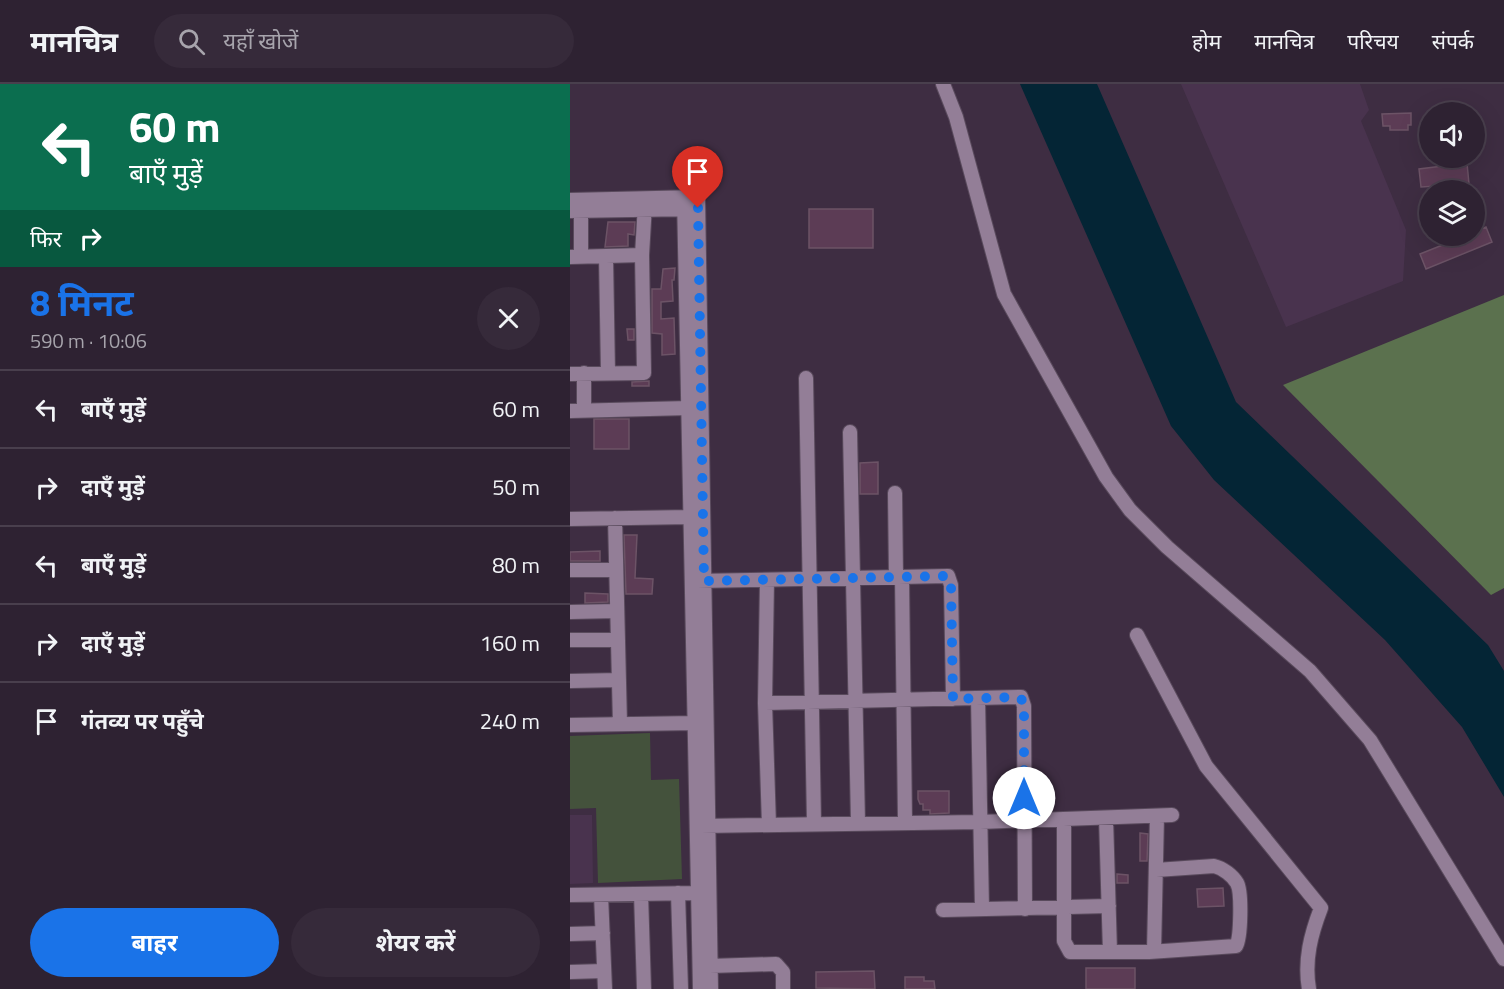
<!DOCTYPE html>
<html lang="hi">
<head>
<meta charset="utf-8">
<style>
  :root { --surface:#2e2232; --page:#362a3a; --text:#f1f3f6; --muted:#a7a4ac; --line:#493f4d; --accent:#1a73e8 }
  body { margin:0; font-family:"Titillium Web","Noto Sans Devanagari",sans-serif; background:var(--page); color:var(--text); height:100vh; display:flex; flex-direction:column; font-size:22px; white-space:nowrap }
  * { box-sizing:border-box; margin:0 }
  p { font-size:20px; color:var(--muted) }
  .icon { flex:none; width:33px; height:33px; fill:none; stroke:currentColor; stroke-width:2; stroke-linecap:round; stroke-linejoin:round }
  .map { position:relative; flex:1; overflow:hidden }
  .drawer { display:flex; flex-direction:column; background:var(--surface); width:570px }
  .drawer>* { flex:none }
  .guide { background:#0b6e4f; color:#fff; overflow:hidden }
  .fabs { position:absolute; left:849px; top:18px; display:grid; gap:12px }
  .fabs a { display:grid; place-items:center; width:66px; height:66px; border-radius:50%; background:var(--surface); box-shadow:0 6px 24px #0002,0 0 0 2px var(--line); font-size:30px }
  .pin { position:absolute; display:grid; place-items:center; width:51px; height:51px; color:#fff; margin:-62px -26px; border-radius:50% 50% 50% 0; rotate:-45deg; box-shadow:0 0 6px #0007 }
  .pin .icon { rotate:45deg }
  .me { position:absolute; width:66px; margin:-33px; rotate:0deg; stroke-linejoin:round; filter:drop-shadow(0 0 4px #0008) }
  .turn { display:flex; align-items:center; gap:21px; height:126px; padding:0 30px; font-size:27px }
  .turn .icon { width:78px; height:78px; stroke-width:2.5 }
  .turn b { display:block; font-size:42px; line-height:51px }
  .then { display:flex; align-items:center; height:57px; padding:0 30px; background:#0003; gap:12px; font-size:22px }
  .round { display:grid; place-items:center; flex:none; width:63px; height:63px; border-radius:32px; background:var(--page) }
  .headline { display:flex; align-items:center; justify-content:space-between; height:102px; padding:0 30px }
  h1 { font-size:36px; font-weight:700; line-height:45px; color:var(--accent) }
  .action { display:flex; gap:12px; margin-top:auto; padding:12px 30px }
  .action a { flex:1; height:69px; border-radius:36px; background:var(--accent); color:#fff; font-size:24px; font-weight:700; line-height:69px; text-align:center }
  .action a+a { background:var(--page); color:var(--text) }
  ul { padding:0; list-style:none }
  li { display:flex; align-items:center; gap:18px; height:78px; padding:0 30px; border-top:2px solid var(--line) }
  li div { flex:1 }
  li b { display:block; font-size:22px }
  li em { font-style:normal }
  header { display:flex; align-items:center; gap:36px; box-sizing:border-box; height:84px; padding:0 30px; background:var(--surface); border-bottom:2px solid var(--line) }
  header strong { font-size:28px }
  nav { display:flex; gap:33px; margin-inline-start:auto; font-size:21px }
  .search { width:420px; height:54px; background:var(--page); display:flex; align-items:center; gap:15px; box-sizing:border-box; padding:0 21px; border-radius:33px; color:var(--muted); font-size:22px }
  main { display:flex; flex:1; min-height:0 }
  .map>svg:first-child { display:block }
</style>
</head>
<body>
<header>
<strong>मानचित्र</strong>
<div class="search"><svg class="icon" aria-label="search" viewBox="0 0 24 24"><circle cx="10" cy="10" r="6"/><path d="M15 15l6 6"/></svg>यहाँ खोजें</div>
<nav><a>होम</a><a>मानचित्र</a><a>परिचय</a><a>संपर्क</a></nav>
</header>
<main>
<section class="drawer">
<div class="guide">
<div class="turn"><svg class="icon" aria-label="left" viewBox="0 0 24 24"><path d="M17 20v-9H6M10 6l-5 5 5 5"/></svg><div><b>60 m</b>बाएँ मुड़ें</div></div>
<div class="then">फिर<svg class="icon" aria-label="right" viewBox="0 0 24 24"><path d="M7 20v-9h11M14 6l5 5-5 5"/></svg></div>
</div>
<div class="headline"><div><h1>8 मिनट</h1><p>590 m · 10:06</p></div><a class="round"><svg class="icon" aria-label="close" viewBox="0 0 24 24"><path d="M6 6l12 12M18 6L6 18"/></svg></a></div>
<ul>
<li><svg class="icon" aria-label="left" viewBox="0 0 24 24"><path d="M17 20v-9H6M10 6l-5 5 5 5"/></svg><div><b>बाएँ मुड़ें</b></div><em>60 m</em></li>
<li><svg class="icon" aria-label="right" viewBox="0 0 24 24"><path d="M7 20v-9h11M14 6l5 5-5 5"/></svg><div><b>दाएँ मुड़ें</b></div><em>50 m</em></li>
<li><svg class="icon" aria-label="left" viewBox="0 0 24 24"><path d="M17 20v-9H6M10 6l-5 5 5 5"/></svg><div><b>बाएँ मुड़ें</b></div><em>80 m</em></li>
<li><svg class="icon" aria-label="right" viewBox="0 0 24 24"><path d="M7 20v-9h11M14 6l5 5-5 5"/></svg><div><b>दाएँ मुड़ें</b></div><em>160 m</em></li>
<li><svg class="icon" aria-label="arrive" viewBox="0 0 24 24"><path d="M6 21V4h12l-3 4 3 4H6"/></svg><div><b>गंतव्य पर पहुँचे</b></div><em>240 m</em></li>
</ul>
<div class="action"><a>बाहर</a><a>शेयर करें</a></div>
</section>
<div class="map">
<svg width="934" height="905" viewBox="0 0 934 905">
  <rect width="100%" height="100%" fill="#3e2d42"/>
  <path fill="#49334e" d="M 611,0 L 790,0 L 799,26 L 791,37 L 836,146 L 833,197 L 716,243 Z
    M 0,731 L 22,731 L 23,799 L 0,800 Z"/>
  <path fill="#44523c" d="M 80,649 L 81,696 L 109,695 L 112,795 L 28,799 L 26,724 L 0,725 L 0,652 Z"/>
  <path fill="#5b714e" d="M 934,211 L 934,504 L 921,511 L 713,301 Z"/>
  <path fill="#042535" d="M 450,0 L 527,0 L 666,318 L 918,561 L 934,587 L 934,713 L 892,643 L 815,556 L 644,396 L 601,342 Z"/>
  <path fill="#5c3c55" stroke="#6c5366" stroke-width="1.5" d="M 841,29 L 841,41 L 838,41 L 838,46 L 820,46 L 820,42 L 813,42 L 812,30 Z
    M 897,79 L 899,100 L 851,103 L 849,85 Z
    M 239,125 L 303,125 L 303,164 L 239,164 Z
    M 38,138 L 65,138 L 64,151 L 58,150 L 58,162 L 35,163 Z
    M 916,143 L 922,158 L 856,185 L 850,170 L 895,152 L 904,152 L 904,148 Z
    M 105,184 L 104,196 L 102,196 L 103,217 L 91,218 L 91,235 L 104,234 L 105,270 L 92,271 L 92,250 L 82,249 L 82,205 L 91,205 L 93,185 Z
    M 57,245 L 64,245 L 64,256 L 58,256 Z
    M 79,297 L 79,302 L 62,302 L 62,298 Z
    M 24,335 L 59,335 L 59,365 L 24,365 Z
    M 308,378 L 308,410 L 290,410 L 290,379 Z
    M 54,451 L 67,451 L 65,494 L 83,495 L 82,510 L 56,510 Z
    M 30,467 L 30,477 L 0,477 L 0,468 Z
    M 15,509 L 38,510 L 38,518 L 15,519 Z
    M 348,707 L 379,707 L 379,729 L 360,730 L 360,726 L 353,726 L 353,720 L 350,720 L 348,715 Z
    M 570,749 L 578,750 L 577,777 L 570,777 Z
    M 547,790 L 558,791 L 558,799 L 547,799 Z
    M 653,804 L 654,822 L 628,823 L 627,805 Z
    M 516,884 L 565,884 L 565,905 L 516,905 Z
    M 304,887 L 305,905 L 246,904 L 246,888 Z
    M 335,893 L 354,893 L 354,897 L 364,897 L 365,905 L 335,905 Z"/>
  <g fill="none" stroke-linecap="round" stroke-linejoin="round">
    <defs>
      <path id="minor" d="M 373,0 L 386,33 L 434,210 L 536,393 L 560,426 L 597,463 L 740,587 L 800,656 L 934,875
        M 114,113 L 130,905
        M 0,116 L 128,113 L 141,905
        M 0,127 L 123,125
        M 11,127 L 11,173
        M 72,171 L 75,120
        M 0,173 L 72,171 L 74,289 L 0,290
        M 36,173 L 38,289
        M 236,294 L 244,739
        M 0,327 L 119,324
        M 14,327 L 14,289
        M 280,348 L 288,739
        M 325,409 L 326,493
        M 45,434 L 50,640
        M 0,435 L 120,433
        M 0,486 L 46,486
        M 332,493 L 335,738
        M 197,496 L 195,619 L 199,741
        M 127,497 L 378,492 L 381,501 L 383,615
        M 0,528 L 47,527
        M 567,551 L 636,682 L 751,824 C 741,850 734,876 739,905
        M 0,556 L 48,556
        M 0,597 L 49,596
        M 408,614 L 412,825
        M 195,619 L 451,613 L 454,622 L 455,825
        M 0,641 L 125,639
        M 536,734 L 540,868
        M 494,735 L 494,857 L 500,868 L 579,868 L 666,862 C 671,854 672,808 667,799 C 663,792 653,784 644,782 L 586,786
        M 131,742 L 410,738 L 602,731
        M 108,809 L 111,905
        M 71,810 L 74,905
        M 0,811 L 128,809
        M 31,811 L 35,905
        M 373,826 L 539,822
        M 0,850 L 33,849
        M 584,867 L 587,732
        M 140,882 L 206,880 L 213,888 L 213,905
        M 0,888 L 34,887"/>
    </defs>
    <use href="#minor" stroke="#594a5c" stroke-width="16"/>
    <use href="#minor" stroke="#937e97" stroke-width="14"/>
  </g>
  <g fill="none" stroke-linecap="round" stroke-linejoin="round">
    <path stroke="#1a73e8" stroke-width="10" stroke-dasharray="0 18" d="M 128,124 L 134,497 L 378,492 L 381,501 L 383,615 L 447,613 L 454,617 L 454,714"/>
  </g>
</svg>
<div class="fabs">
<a><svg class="icon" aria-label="sound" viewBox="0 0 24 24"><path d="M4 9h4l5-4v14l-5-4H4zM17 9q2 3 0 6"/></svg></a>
<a><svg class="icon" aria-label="layers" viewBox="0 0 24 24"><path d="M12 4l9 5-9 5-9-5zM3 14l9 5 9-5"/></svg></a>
</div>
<div class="pin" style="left:128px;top:124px;background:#d93025"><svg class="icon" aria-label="arrive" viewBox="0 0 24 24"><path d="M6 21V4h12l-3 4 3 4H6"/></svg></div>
<svg class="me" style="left:454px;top:714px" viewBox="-20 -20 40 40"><circle r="19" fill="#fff"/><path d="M0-13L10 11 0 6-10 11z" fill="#1a73e8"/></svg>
</div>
</main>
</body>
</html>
